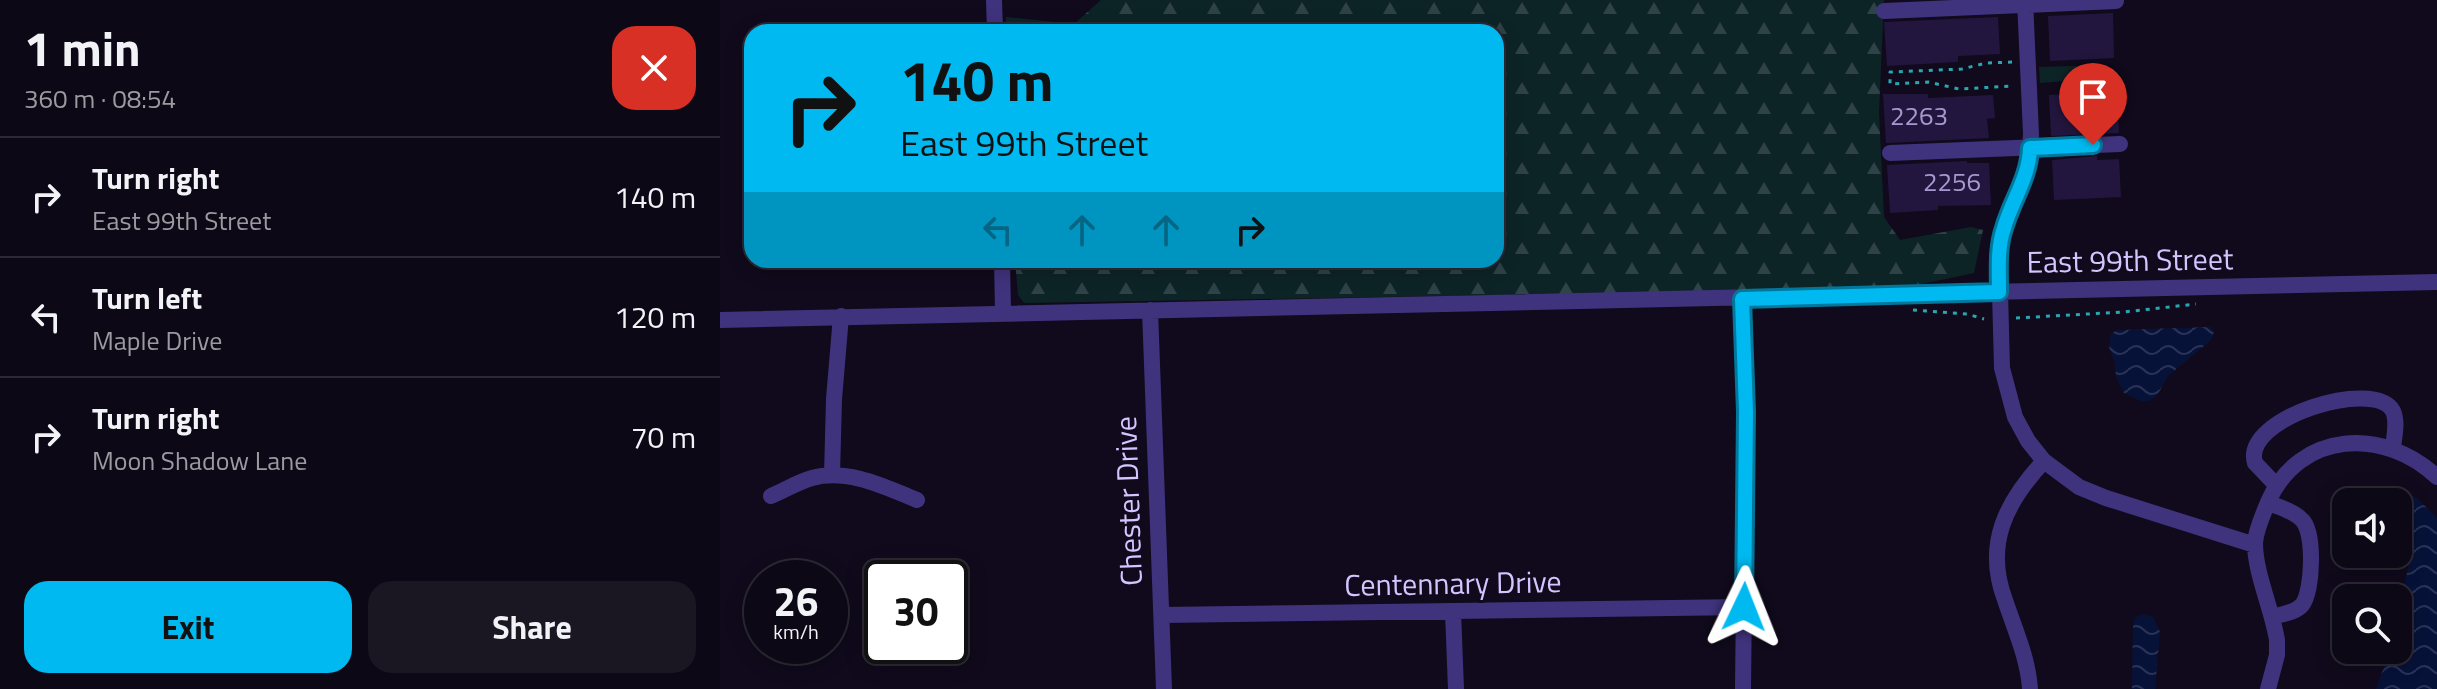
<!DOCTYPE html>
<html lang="en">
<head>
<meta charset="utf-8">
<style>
  :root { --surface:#0c0815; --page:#1a1622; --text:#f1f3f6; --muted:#9a9aa0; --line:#2c2934; --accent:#00b9f0 }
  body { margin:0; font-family:"Titillium Web",sans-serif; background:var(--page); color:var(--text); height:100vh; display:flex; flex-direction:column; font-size:30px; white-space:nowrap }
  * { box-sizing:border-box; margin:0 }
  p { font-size:26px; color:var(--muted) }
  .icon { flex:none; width:44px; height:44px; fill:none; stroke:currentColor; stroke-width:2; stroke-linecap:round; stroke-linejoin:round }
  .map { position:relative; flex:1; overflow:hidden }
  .sheet { display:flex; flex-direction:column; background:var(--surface); width:720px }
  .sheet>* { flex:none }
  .top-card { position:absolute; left:24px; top:24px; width:760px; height:244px; border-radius:24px; box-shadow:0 4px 20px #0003,0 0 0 2px var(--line); background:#00b9f0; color:#111; overflow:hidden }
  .buttons { position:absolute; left:1612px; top:488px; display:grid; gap:16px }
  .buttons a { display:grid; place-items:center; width:80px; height:80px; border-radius:16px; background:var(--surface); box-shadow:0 4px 20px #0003,0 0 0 2px var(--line); font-size:40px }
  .speed { position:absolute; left:24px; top:560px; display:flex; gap:16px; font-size:40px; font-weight:700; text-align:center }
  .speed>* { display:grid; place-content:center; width:104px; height:104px; border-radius:50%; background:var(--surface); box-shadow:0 4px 20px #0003,0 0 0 2px var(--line); line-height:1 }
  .speed small { font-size:20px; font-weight:400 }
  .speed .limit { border:4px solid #111; border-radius:12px; background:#fff; color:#111 }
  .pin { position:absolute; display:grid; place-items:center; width:68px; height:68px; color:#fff; margin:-82px -34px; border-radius:50% 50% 50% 0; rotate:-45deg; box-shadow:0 0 8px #0007 }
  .pin .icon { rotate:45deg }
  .me { position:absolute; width:88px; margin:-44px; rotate:2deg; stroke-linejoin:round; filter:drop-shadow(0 0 6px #0008) }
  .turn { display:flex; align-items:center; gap:28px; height:168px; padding:0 24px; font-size:36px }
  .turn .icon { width:104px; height:104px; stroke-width:2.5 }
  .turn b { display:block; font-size:56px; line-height:68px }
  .lanes { display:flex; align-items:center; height:76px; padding:0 24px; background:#0003; justify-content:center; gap:40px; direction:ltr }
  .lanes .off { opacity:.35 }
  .round { display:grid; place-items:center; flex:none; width:84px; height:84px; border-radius:24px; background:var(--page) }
  .head { display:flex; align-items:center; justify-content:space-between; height:136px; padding:0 24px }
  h1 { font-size:48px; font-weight:700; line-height:60px }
  .primary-button { display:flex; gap:16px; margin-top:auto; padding:16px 24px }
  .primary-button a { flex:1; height:92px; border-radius:24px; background:var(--accent); color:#111; font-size:32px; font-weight:700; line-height:92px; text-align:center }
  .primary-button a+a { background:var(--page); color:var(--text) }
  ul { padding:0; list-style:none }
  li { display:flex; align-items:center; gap:24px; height:120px; padding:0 24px; border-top:2px solid var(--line) }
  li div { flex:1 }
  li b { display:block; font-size:30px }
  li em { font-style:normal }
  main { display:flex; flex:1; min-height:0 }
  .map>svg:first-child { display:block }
</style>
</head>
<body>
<main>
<section class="sheet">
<div class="head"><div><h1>1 min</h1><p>360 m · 08:54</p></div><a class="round" style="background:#d93025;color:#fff"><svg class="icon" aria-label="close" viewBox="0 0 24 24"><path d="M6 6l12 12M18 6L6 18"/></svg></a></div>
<ul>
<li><svg class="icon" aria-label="right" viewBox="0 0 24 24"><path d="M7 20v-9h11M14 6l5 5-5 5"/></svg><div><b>Turn right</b><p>East 99th Street</p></div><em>140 m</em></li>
<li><svg class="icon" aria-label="left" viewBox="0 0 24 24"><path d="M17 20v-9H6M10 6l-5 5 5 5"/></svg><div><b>Turn left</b><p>Maple Drive</p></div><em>120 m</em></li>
<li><svg class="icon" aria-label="right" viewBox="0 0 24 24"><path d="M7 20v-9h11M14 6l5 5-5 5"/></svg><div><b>Turn right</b><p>Moon Shadow Lane</p></div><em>70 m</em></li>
</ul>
<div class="primary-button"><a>Exit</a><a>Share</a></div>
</section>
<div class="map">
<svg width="1717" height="689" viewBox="0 0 1717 689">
  <defs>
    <pattern id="forest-firs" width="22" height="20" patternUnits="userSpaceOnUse" patternTransform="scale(2)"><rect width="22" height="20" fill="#0d2426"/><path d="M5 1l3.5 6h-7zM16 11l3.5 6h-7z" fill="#2f4247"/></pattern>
    <pattern id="water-waves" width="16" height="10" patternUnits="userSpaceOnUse" patternTransform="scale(2)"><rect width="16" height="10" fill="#071239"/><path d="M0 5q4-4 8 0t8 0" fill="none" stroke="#2a3357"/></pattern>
  </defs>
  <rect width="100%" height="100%" fill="#100a1c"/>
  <path fill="#0d2426" d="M 1385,65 L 1386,78 L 1320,83 L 1319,67 Z"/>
  <path fill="url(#forest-firs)" d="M 381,0 L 1164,0 L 1159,112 L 1164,217 L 1180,240 L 1251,227 L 1263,230 L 1254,273 L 1183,288 L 1142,289 L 304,303 L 298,295 L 295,260 L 776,260 L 776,32 L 286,32 L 286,17 L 354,24 Z"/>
  <path fill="url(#water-waves)" d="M 1490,327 L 1494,332 L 1491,340 L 1448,376 L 1438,394 L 1429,401 L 1421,401 L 1404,393 L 1396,377 L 1395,363 L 1389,347 L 1391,334 L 1397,330 Z
    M 1688,495 L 1696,497 L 1717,518 L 1717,689 L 1656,689 L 1670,650 L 1678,650 L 1678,611 L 1691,556 L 1682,509 L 1684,496 Z
    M 1422,614 L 1433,617 L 1440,632 L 1435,689 L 1412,689 L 1413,624 L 1415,618 Z"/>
  <path fill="#23163e" d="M 1393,13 L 1394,58 L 1330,61 L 1328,16 Z
    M 1278,17 L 1280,54 L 1238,56 L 1238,62 L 1167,66 L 1164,22 Z
    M 1397,88 L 1399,133 L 1331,136 L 1329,95 L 1379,92 L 1379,89 Z
    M 1163,94 L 1208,94 L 1208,98 L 1273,95 L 1275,118 L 1267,119 L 1269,138 L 1166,143 Z
    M 1377,156 L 1377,160 L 1399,159 L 1401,197 L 1334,200 L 1332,160 Z
    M 1247,161 L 1247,163 L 1269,163 L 1271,205 L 1218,206 L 1218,210 L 1170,213 L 1167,165 Z"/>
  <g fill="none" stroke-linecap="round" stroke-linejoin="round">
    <path stroke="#28a7b0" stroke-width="3" stroke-dasharray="4 6" stroke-linecap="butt" d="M 1292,62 L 1266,63 L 1242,69 L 1170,72 L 1170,84 L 1208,82 L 1239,89 L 1294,86
      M 1193,310 L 1247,314 L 1264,319
      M 1296,318 L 1404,312 L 1476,304"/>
    <path stroke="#40337d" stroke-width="16" d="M 274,0 L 275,32
      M 1305,0 L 1311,134 L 1309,166 L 1283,228 L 1279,254 L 1282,368 L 1295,417 L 1308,441 L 1324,461 L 1359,487 L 1386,498 L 1535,545
      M 1164,11 L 1396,1
      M 1170,153 L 1400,144
      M 282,260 L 283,312
      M 1022,299 L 1026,412 L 1023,689
      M 430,310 L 444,689
      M 0,320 L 1717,282
      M 112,475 L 114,399 L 121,316
      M 1556,485 L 1535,463 C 1521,418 1655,377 1673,411 C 1678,422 1674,437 1673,448
      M 51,496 C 65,490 78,482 92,478 C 127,468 165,487 197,500
      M 1548,503 C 1559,507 1574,511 1582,520 C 1595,532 1593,592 1582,605 C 1575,613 1562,614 1552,617
      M 733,612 L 736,689
      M 442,615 L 1024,607
      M 1310,689 C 1308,658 1295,630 1285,600 C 1264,544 1286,502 1324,461
      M 1548,689 L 1557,655 L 1557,640 C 1552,609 1535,573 1535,543 C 1536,529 1543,515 1548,502 C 1580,430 1664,427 1717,477"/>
  </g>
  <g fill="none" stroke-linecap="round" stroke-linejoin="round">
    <defs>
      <path id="route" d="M 1024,607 L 1026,412 L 1022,299 L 1279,292 C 1279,271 1277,248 1284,228 C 1292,200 1309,178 1310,148 L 1373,145"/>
    </defs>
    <use href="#route" stroke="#00789c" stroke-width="20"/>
    <use href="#route" stroke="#00b9f0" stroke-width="14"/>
  </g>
  <g text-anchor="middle" stroke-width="6" stroke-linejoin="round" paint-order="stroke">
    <g font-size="26" fill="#a799cf">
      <text x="1199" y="125">2263</text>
      <text x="1232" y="191">2256</text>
    </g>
    <g font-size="30" fill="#d3c5ff" stroke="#100a1c">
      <text transform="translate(1410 261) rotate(-1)" y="10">East 99th Street</text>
      <text transform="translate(409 501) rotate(-92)" y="10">Chester Drive</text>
      <text transform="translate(733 584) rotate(-1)" y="10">Centennary Drive</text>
    </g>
  </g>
</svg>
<div class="buttons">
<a><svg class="icon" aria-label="sound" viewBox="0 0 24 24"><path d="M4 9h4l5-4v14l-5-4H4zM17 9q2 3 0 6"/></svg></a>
<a><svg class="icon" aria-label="search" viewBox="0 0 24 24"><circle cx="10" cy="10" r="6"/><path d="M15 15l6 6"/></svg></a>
</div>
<div class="speed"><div>26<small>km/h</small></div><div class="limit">30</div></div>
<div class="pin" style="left:1373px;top:145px;background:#d93025"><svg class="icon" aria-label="arrive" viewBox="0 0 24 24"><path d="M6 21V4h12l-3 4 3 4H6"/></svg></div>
<svg class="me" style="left:1024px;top:607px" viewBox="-20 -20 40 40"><path d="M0-17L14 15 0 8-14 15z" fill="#00b9f0" stroke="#fff" stroke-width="4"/></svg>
<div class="top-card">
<div class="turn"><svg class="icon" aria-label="right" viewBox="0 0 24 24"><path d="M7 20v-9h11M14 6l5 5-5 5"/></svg><div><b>140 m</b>East 99th Street</div></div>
<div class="lanes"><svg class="icon off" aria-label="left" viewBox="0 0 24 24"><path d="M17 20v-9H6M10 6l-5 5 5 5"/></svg><svg class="icon off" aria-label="ahead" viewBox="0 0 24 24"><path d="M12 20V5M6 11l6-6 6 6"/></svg><svg class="icon off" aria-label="ahead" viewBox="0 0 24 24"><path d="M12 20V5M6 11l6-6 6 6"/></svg><svg class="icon" aria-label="right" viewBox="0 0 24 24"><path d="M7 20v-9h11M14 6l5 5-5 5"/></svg></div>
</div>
</div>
</main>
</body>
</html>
